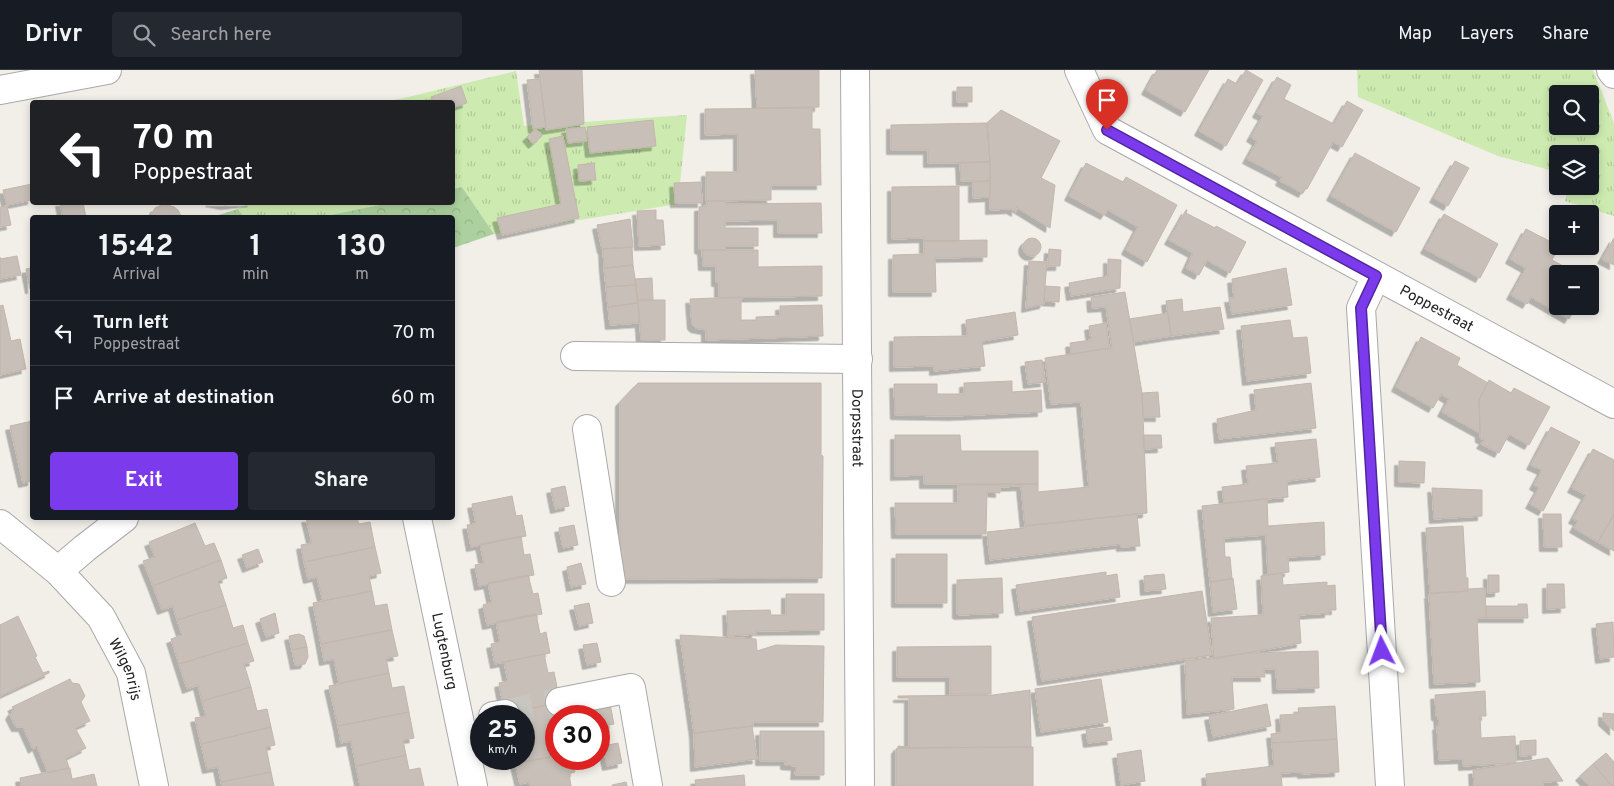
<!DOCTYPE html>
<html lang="en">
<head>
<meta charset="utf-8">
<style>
  :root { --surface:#171b24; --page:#242831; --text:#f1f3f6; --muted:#9ea1a6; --line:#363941; --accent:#7c3aed }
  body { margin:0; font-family:Overpass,sans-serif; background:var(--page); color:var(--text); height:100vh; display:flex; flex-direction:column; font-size:19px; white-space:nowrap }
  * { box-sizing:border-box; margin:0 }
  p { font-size:16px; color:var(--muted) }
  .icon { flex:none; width:28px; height:28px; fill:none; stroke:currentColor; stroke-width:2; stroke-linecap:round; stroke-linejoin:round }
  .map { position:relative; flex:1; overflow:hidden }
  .drawer { position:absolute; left:30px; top:145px; width:425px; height:305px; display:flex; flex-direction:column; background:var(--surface); border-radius:5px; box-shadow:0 2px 8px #0003 }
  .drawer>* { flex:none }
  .top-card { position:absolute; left:30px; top:30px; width:425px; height:105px; border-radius:5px; box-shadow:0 2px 8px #0003; background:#202124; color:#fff; overflow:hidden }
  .controls { position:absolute; left:1549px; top:15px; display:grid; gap:10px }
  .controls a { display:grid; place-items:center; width:50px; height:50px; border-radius:5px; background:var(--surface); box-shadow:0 2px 8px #0003; font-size:25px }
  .speed { position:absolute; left:470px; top:635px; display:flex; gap:10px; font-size:25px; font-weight:700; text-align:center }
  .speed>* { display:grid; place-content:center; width:65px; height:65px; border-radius:50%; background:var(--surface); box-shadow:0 2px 8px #0003; line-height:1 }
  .speed small { font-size:12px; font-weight:400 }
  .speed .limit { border:8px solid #d22; background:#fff; color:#111 }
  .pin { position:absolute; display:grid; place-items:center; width:42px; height:42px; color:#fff; margin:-51px -21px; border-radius:50% 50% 50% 0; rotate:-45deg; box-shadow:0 0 5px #0007 }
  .pin .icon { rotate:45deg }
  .me { position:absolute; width:55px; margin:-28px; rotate:357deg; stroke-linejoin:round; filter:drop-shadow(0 0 4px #0008) }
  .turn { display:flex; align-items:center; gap:18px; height:105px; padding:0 20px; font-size:22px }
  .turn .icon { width:65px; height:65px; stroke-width:2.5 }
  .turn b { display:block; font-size:35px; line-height:42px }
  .eta { display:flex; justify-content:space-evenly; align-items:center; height:85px; text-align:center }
  .eta b { font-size:30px; font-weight:700; line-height:35px }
  .action { display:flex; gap:10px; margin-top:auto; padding:10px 20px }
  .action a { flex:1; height:58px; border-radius:5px; background:var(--accent); color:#fff; font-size:20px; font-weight:700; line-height:58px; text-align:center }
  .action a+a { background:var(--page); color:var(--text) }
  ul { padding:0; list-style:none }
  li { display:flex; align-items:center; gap:15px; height:65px; padding:0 20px; border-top:1px solid var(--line) }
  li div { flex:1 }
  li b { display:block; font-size:19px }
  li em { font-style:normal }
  header { display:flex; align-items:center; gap:30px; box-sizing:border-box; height:70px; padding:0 25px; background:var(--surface); border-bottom:1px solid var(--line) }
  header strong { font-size:24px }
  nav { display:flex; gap:28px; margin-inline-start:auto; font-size:18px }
  .search { width:350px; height:45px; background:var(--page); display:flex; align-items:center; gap:12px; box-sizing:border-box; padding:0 18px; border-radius:5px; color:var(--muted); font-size:19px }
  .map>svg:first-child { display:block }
</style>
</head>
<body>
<header>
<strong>Drivr</strong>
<div class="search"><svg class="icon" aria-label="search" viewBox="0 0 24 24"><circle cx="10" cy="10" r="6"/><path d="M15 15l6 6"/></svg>Search here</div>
<nav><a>Map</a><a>Layers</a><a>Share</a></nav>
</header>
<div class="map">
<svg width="1614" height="716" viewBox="0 0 1614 716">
  <defs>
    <pattern id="grass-tufts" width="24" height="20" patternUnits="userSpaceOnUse" patternTransform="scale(1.25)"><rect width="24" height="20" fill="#cdebb0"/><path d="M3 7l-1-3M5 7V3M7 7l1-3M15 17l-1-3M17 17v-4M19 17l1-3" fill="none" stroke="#b0c997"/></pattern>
    <pattern id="forest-crowns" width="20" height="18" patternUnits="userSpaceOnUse" patternTransform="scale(1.25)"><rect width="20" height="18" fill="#add19e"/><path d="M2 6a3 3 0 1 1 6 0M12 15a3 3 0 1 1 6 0" fill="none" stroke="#95b388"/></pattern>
    <filter id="shadow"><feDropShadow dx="-4.5" dy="4.5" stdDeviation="0" flood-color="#0004"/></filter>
  </defs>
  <rect width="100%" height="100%" fill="#f2efe9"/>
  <path fill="url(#grass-tufts)" fill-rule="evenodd" d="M 1357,0 L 1593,0 L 1614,53 L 1614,146 L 1565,131 L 1568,116 L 1590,116 L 1590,84 L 1558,84 L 1557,102 L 1498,86 L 1358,27 ZM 1558,24 L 1590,24 L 1590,56 L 1558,56 Z
    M 516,1 L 524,56 L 687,45 L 678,134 L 494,164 L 462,117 L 453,119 L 452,32 L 387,32 Z
    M 252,132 L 390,133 L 321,148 L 244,147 L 238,139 Z"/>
  <path fill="url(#forest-crowns)" d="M 462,117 L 494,164 L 453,178 L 452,148 L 321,147 L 390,133 L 452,132 L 453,119 Z
    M 238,139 L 244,147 L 212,147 Z"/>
  <path fill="#c7bfb8" stroke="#c4b6ab" filter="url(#shadow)" d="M 539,0 L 582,0 L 584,54 L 546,60 Z
    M 755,0 L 819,0 L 819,37 L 757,38 Z
    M 1157,0 L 1209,0 L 1185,42 L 1146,20 Z
    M 1246,0 L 1263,10 L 1226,76 L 1199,61 L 1228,9 L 1237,14 Z
    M 1277,7 L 1291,15 L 1284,29 L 1334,54 L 1347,31 L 1363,40 L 1342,77 L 1333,72 L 1307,119 L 1305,119 L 1303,123 L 1280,111 L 1282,107 L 1247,89 L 1257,71 L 1251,67 L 1263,46 L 1257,43 Z
    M 540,9 L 546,57 L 533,59 L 527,10 Z
    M 461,16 L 467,33 L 452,38 L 452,32 L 433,32 L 431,27 Z
    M 957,17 L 972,17 L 972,32 L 957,32 Z
    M 812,38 L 812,59 L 820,59 L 821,115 L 771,115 L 771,130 L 706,131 L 706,102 L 738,102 L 738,64 L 705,65 L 705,39 Z
    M 1001,40 L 1060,71 L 1041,108 L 1055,115 L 1050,158 L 1016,137 L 1016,142 L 1011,139 L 990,140 L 990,92 L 987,53 Z
    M 653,50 L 656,76 L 590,83 L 587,57 Z
    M 987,53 L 990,92 L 928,93 L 928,80 L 891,80 L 891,55 Z
    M 585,57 L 587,71 L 568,73 L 566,59 Z
    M 536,59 L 542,66 L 533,74 L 527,67 Z
    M 563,66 L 579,148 L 502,165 L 497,148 L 561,134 L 549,69 Z
    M 1355,83 L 1420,118 L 1396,162 L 1331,126 Z
    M 1455,91 L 1469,98 L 1448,136 L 1434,128 Z
    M 990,92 L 990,111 L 961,111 L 960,93 Z
    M 594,93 L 596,110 L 579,111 L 578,95 Z
    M 1086,93 L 1123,112 L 1126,107 L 1177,135 L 1147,192 L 1126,180 L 1138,157 L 1108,140 L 1105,145 L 1069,126 Z
    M 990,111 L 990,127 L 973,128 L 973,112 Z
    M 701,112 L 702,133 L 675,133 L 674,113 Z
    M 32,114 L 32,130 L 7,135 L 3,120 Z
    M 959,116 L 959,171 L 924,171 L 924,168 L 892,169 L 892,117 Z
    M 707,131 L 725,131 L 725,134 L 821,133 L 822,163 L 778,163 L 778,150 L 725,151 L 725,158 L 758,158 L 758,176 L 725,176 L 725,180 L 702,180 L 699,179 L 699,137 L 707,136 Z
    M 60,132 L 83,132 L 86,148 L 63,148 Z
    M 210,132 L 252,132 L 225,135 Z
    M 164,134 L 174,137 L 178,140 L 182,148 L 150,148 L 155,138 Z
    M 7,136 L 11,155 L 0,157 L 0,137 Z
    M 656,140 L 656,150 L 663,150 L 665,175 L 639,176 L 637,141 Z
    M 1186,140 L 1187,140 L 1186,143 L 1215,158 L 1216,156 L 1246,172 L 1230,203 L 1207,190 L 1199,205 L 1186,198 L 1193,183 L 1169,170 Z
    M 1444,144 L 1498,174 L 1480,208 L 1425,179 Z
    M 630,149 L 633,177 L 602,179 L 597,155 Z
    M 1526,159 L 1559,176 L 1552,190 L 1578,204 L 1558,204 L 1558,236 L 1576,236 L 1569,249 L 1531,227 L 1527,234 L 1511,225 L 1526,198 L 1510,189 Z
    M1023 177a9 9 0 1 1 18 0a9 9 0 1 1-18 0Z
    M 1614,168 L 1614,195 L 1602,189 Z
    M 987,170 L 987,187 L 935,188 L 936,222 L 893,222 L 893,185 L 924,184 L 924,171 Z
    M 632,177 L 633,195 L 604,198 L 603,179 Z
    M 1049,179 L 1061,180 L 1060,196 L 1048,196 Z
    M 702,180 L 758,180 L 758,197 L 822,196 L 822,226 L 719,228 L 719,212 L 716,212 L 716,196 L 703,196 Z
    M 17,186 L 21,205 L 0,209 L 0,187 L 0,189 Z
    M 1108,189 L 1121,190 L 1120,218 L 1071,226 L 1069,213 L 1108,206 Z
    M 1029,191 L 1047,192 L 1045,216 L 1044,234 L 1026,238 Z
    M 633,195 L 636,215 L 606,217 L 604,198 Z
    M 32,198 L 32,219 L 30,219 L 26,199 Z
    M 1286,198 L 1292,235 L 1232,244 L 1229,228 L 1234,228 L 1232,209 Z
    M 652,208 L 653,230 L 637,230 L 635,209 Z
    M 636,215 L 638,233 L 608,237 L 606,217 Z
    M 1045,216 L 1060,217 L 1059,232 L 1044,231 Z
    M 1125,222 L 1142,323 L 1147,443 L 1025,456 L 1021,416 L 1000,417 L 1000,423 L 987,422 L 986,464 L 896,464 L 895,433 L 958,433 L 958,415 L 1038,414 L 1038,422 L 1089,417 L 1081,332 L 1051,334 L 1045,288 L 1112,278 L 1106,237 L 1092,238 L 1091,227 Z
    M 741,227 L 741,250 L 756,250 L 756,247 L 780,246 L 780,236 L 822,235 L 823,266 L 706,270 L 706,260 L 695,258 L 692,255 L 690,229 Z
    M 1182,229 L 1183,242 L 1220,237 L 1224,259 L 1171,266 L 1166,231 Z
    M 638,230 L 665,230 L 665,270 L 641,270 Z
    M 638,233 L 639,253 L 610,255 L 608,237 Z
    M 3,235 L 11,271 L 20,269 L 26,299 L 0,305 L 0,236 Z
    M 1015,242 L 1018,265 L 982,271 L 985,296 L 934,301 L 934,296 L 894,297 L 894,267 L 967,266 L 966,250 Z
    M 1168,243 L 1171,266 L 1134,272 L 1129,249 Z
    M 1290,250 L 1293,268 L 1307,267 L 1311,303 L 1247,311 L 1241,256 Z
    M 1106,253 L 1109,278 L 1071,284 L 1070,273 L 1091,270 L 1089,256 Z
    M 1421,267 L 1460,288 L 1457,295 L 1488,313 L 1479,330 L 1480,363 L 1442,342 L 1449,329 L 1441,324 L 1433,338 L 1396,317 Z
    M 1042,290 L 1045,312 L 1028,314 L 1025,292 Z
    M 1489,310 L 1511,323 L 1514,318 L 1550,337 L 1529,375 L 1509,364 L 1499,383 L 1481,374 L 1484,370 L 1480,368 L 1479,330 Z
    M 1012,311 L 1012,322 L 1041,320 L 1042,342 L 953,346 L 895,345 L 894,314 L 937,314 L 937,324 L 964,324 L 964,313 Z
    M 638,313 L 821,313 L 821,385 L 823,386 L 822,508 L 620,509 L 620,332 Z
    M 1311,313 L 1316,358 L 1219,369 L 1217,349 L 1256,340 L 1254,320 Z
    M 1158,322 L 1160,347 L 1143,347 L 1142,323 Z
    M 32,351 L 32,411 L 23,413 L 10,356 Z
    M 1551,357 L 1580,372 L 1543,441 L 1530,434 L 1539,418 L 1534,415 L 1542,400 L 1531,395 Z
    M 895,365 L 960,365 L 961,381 L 1038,381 L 1038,414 L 924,414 L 924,405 L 895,406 Z
    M 1143,365 L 1161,365 L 1162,378 L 1144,379 Z
    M 1316,369 L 1320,407 L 1287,411 L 1288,427 L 1224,433 L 1222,417 L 1248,414 L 1246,396 L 1278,393 L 1275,373 Z
    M 1593,379 L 1614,390 L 1614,444 L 1598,472 L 1574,458 L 1578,451 L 1573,449 L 1586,425 L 1572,418 Z
    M 1399,391 L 1425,392 L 1424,413 L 1399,412 Z
    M 565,416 L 569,436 L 555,439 L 551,419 Z
    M 1432,418 L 1482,420 L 1482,446 L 1434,449 Z
    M 512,426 L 516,446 L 522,445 L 526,466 L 471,477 L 467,455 L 476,454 L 472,434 Z
    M 1267,429 L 1268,456 L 1324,452 L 1325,485 L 1288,487 L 1289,502 L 1268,505 L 1266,465 L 1224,468 L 1225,487 L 1230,487 L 1232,509 L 1210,512 L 1202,436 Z
    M 1137,444 L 1140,476 L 1121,477 L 1121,474 L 990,490 L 987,462 L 1025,458 L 1025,456 Z
    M 1543,444 L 1561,444 L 1562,477 L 1544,477 Z
    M 1614,444 L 1614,481 L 1598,472 Z
    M 306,448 L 357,448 L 359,454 L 370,452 L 375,477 L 304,492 L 301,475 L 312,473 Z
    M 195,453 L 205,476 L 214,473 L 221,490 L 153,516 L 143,491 L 155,487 L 149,472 Z
    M 574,455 L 578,475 L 563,478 L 559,458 Z
    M 1463,456 L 1466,508 L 1468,508 L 1468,521 L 1430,523 L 1426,458 Z
    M 521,466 L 524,485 L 530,484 L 534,505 L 479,516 L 475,495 L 484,493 L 480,474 Z
    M 375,477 L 381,503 L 369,506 L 372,521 L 323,531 L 317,507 L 308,509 L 304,492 Z
    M 258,479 L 263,492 L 247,498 L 242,485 Z
    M 896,484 L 947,484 L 947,533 L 896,533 Z
    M 221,490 L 227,508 L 218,511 L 226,535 L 177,550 L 173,536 L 162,540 L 153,516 Z
    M 581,493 L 586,514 L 571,517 L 567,497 Z
    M 1106,502 L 1106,506 L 1117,504 L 1120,527 L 1020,541 L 1016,515 Z
    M 1282,503 L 1283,515 L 1327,512 L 1327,516 L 1335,515 L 1336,540 L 1329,540 L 1329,543 L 1299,545 L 1301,573 L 1214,589 L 1211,548 L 1263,545 L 1261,506 Z
    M 1164,504 L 1166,519 L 1145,521 L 1144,506 Z
    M 528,505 L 533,524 L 538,523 L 542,544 L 487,555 L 483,535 L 492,532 L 488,513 Z
    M 1488,505 L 1499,505 L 1499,522 L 1488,523 Z
    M 1002,508 L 1003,543 L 959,545 L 957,544 L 957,510 Z
    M 1233,508 L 1237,539 L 1213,542 L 1210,512 Z
    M 1547,514 L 1564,514 L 1565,538 L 1547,539 Z
    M 1485,518 L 1486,548 L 1477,548 L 1480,612 L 1434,614 L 1429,524 L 1468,521 L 1468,519 Z
    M 372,521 L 375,536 L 387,534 L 392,560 L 321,574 L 313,533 Z
    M 1202,521 L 1212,585 L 1042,611 L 1032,547 Z
    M 786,524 L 824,524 L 824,560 L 756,561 L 756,564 L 728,566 L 727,541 L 770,540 L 771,545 L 786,545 Z
    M 589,533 L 593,553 L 579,556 L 574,536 Z
    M 1518,534 L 1527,534 L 1528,548 L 1486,548 L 1486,536 L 1518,536 Z
    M 226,535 L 233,558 L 243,555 L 248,573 L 179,594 L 171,569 L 182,565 L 177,550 Z
    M 275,543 L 279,563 L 266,567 L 260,549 Z
    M 536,544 L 540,564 L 546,562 L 550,583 L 495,594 L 491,574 L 500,572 L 496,552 Z
    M 18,546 L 37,586 L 35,587 L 43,603 L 49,601 L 49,603 L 0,626 L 0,555 Z
    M 1613,552 L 1614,587 L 1600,589 L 1596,554 Z
    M 392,560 L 398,586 L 386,588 L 389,603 L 339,613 L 334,589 L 324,591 L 321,574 Z
    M 299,564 L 304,566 L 307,577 L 292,580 L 289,566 Z
    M 680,565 L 756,569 L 757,581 L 776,575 L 824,576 L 823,652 L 753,652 L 753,656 L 694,663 Z
    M 248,573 L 254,591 L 244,594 L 251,617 L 202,631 L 198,615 L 187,619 L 179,594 Z
    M 597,573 L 601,592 L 587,595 L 583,575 Z
    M 991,576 L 991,624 L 950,624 L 950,607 L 897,607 L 897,577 Z
    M 307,577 L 308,587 L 305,594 L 295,595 L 292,580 Z
    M 1318,581 L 1319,618 L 1277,619 L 1276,599 L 1264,599 L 1265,607 L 1232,607 L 1234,639 L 1187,644 L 1185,591 L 1250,583 Z
    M 544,584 L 548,603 L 554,602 L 560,632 L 505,644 L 499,613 L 508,611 L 504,592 Z
    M 389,603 L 392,618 L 404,616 L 409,642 L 338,656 L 329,616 Z
    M 70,609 L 72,613 L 79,614 L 85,626 L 81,632 L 90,651 L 75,658 L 86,678 L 66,688 L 69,698 L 48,703 L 37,676 L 33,679 L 23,657 L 16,657 L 10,645 L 14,639 L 12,637 L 14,636 Z
    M 1101,609 L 1108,652 L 1041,662 L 1035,619 Z
    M 251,617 L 257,641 L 267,639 L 271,657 L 201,674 L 195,648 L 206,646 L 202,631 Z
    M 1030,620 L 1031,677 L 898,678 L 898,676 L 909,677 L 909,628 L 898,628 L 898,626 L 993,625 Z
    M 1485,621 L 1486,646 L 1480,646 L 1481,668 L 1515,666 L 1516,693 L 1463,696 L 1463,689 L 1439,690 L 1437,656 L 1439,655 L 1438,646 L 1436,646 L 1435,625 Z
    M 560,632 L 563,646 L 556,646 L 556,686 L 525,692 L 524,646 L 506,646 L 505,644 Z
    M 610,634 L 614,654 L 600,657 L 596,637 Z
    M 1267,634 L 1271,656 L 1213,667 L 1209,646 Z
    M 1335,636 L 1337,669 L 1272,673 L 1271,664 L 1281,663 L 1280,645 L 1299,644 L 1298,638 Z
    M 409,642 L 414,668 L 403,670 L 406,685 L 356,696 L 351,671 L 341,673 L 338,656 Z
    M 1603,643 L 1614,644 L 1614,661 L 1603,651 Z
    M 752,656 L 757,689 L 695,697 L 694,663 Z
    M 271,657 L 275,675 L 266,677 L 271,702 L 221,712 L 218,697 L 207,699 L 201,674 Z
    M 1110,657 L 1112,670 L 1088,673 L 1086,660 Z
    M 760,661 L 824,661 L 824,705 L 795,705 L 796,696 L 785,695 L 785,691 L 760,691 Z
    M 1337,669 L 1339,702 L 1302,704 L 1302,702 L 1281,703 L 1282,716 L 1207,716 L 1206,704 L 1274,696 L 1272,673 Z
    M 1536,670 L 1536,685 L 1520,686 L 1520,671 Z
    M 618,673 L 622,693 L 607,696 L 603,676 Z
    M 1033,677 L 1033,716 L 896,716 L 896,679 L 898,678 Z
    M 1141,680 L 1145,711 L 1121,715 L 1117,684 Z
    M 1606,683 L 1614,692 L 1614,716 L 1612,716 L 1593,694 Z
    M 406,685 L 409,700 L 420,698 L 424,716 L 360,716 L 356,696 Z
    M 556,686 L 556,689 L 572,689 L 575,702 L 569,704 L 571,716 L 530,716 L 529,712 L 520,714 L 515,693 Z
    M 1548,688 L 1563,711 L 1543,712 L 1543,716 L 1474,716 L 1473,700 Z
    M 1593,694 L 1612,716 L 1589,716 L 1580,706 Z
    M 69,698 L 70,698 L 72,709 L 94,704 L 97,716 L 21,716 L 20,708 Z
    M 271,702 L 274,716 L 222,716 L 221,712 Z
    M 744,705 L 745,716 L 696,716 L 695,710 Z
    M 626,712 L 627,716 L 612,716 L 612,715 Z"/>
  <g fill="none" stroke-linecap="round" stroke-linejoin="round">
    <path stroke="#c8c6c1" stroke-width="28" stroke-dasharray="28 14" stroke-linecap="butt" d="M 505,644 L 560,632"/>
    <defs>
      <g id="minor">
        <path id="s1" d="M 855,0 L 860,716"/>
        <path id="s2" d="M 1079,0 L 1107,60 L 1614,334"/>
        <path d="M 1611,0 L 1614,4"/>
        <path d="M 0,20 L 107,0"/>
        <path d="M 1376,206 L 1361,238 L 1390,716"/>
        <path d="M 575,286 L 858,289"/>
        <path d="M 587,359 L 611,512"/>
        <path id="s3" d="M 417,448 L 473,716"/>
        <path id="s4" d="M 0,454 L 58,501 L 101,547 L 131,603 L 154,716"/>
        <path d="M 58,501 L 85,478 L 124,448"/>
        <path d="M 560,632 L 631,618 L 648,716"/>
        <path d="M 493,646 L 505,644"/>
      </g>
    </defs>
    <use href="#minor" stroke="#a9a9a9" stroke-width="30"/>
    <use href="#minor" stroke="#fff" stroke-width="28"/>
  </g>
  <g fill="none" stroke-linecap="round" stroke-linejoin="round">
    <defs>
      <path id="route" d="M 1107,60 L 1376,206 L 1361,238 L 1382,581"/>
    </defs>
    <use href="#route" stroke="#51269a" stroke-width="12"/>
    <use href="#route" stroke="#7c3aed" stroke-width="9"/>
  </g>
  <g text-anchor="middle" stroke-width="5" stroke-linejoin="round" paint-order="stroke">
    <g font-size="15" fill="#222" stroke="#fff">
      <text dy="5" stroke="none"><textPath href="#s2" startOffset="441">Poppestraat</textPath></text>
      <text dy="5" stroke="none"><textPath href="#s1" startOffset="358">Dorpsstraat</textPath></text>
      <text dy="5" stroke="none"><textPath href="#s3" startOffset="136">Lugtenburg</textPath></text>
      <text dy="5" stroke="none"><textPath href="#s4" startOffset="196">Wilgenrijs</textPath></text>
    </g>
  </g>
</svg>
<div class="controls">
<a><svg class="icon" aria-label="search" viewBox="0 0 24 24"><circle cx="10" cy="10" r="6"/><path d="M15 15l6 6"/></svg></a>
<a><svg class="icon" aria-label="layers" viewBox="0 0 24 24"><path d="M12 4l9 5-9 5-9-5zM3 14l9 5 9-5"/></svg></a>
<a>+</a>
<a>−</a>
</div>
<div class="speed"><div>25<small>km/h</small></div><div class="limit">30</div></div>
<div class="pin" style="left:1107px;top:60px;background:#d93025"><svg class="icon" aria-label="arrive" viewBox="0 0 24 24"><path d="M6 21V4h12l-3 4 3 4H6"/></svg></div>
<svg class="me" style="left:1382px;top:581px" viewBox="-20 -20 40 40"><path d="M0-17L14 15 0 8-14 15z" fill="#7c3aed" stroke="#fff" stroke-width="4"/></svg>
<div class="top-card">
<div class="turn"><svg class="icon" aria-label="left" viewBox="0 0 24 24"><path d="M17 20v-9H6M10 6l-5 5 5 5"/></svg><div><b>70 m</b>Poppestraat</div></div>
</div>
<section class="drawer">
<div class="eta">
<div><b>15:42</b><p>Arrival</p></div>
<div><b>1</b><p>min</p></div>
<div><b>130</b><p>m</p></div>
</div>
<ul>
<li><svg class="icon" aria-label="left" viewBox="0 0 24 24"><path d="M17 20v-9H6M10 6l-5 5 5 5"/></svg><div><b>Turn left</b><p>Poppestraat</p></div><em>70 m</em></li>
<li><svg class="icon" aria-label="arrive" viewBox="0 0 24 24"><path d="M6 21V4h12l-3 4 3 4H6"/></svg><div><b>Arrive at destination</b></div><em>60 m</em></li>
</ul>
<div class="action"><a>Exit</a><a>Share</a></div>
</section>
</div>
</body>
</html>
